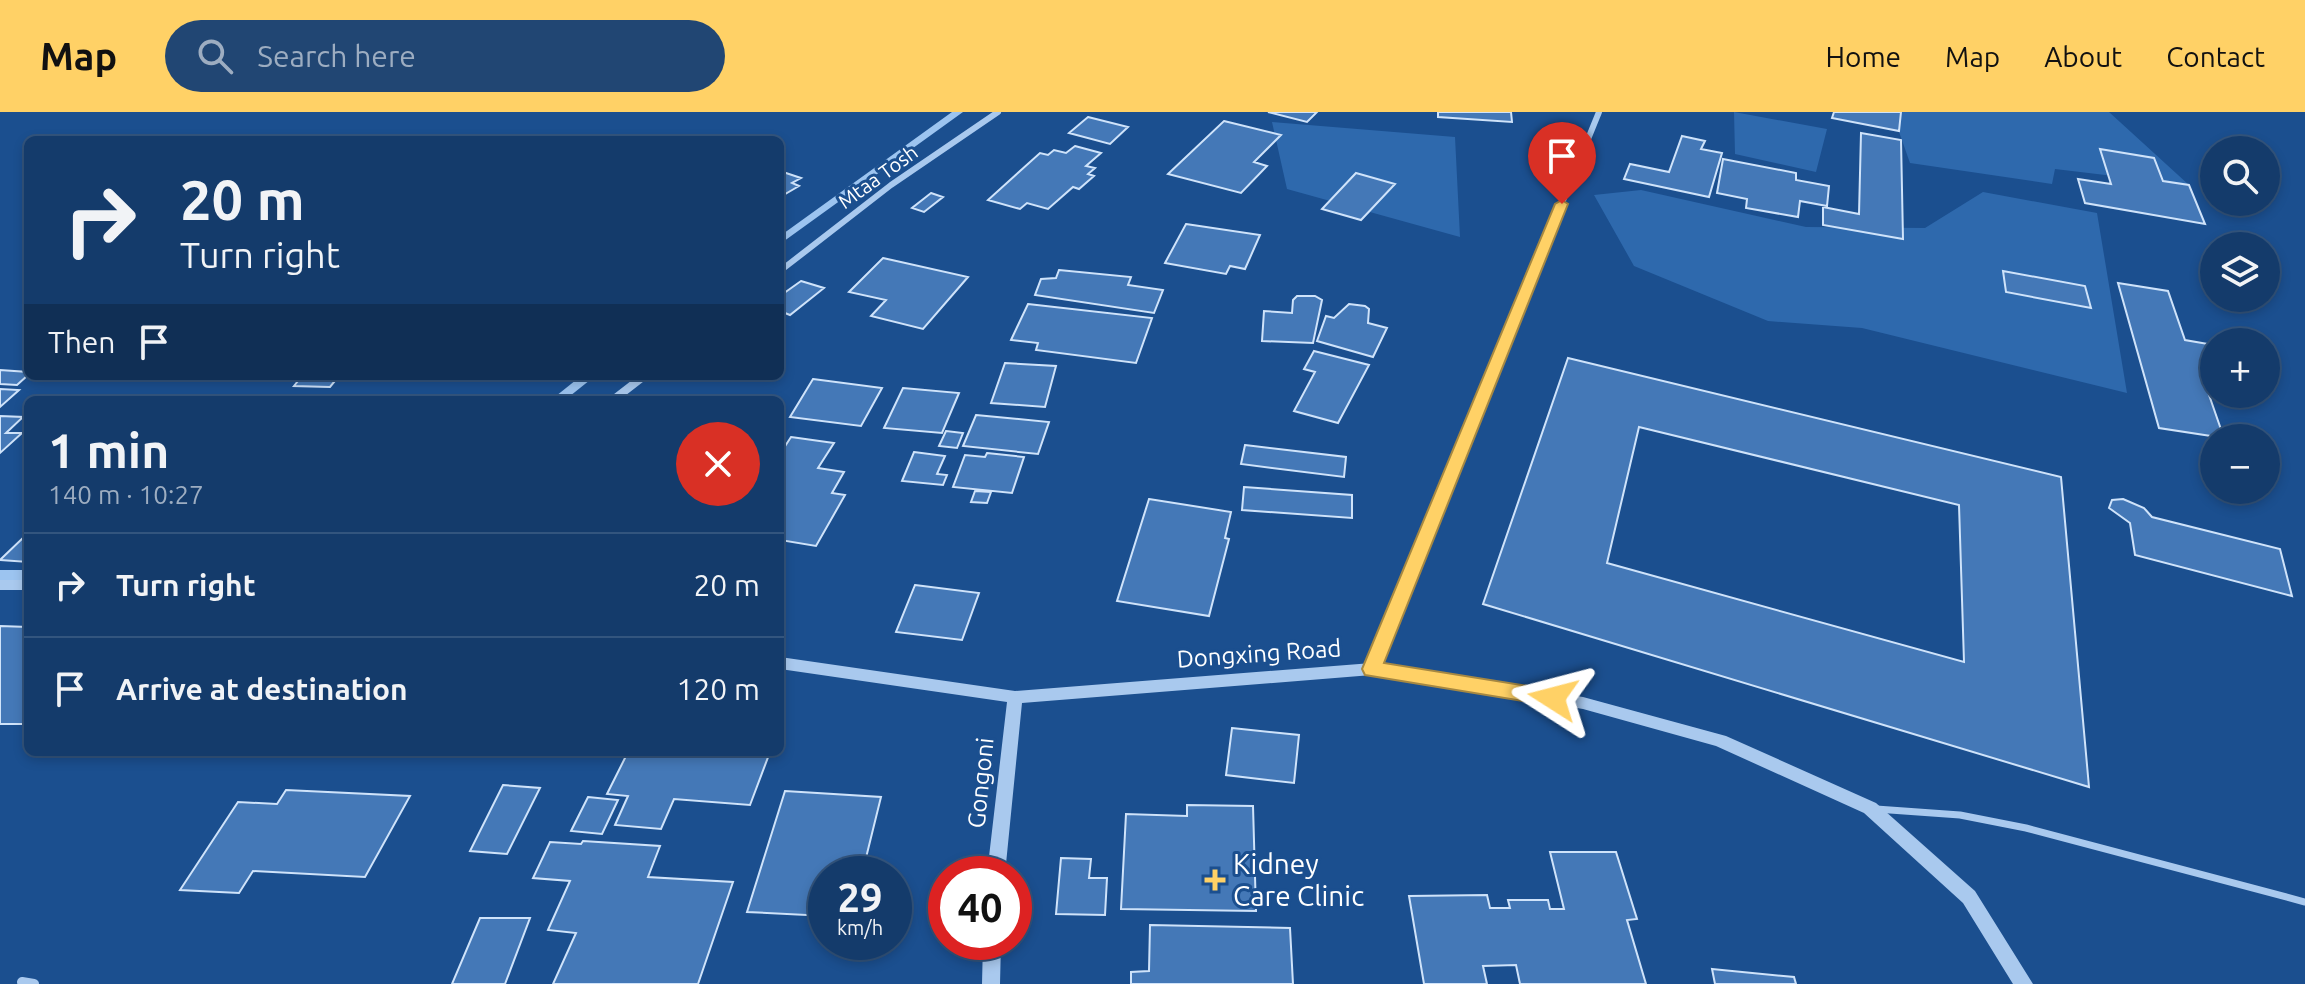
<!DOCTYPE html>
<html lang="en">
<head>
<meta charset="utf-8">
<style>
  :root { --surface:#143b6b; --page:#214673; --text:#f1f3f6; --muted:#9dadc1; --line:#33557e; --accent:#ffd166 }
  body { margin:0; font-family:Ubuntu,sans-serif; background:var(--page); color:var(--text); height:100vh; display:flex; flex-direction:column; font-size:30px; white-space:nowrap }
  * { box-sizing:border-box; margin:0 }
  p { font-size:26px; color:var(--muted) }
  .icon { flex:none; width:44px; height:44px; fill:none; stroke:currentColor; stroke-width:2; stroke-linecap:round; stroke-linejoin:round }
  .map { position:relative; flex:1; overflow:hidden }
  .drawer { position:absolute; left:24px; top:284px; width:760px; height:360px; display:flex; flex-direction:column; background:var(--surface); border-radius:12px; box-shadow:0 4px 12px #0003,0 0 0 2px var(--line) }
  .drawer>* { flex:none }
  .banner { position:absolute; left:24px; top:24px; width:760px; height:244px; border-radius:12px; box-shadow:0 4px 12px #0003,0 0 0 2px var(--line); background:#143b6b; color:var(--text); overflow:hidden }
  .controls { position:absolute; left:2200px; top:24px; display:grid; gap:16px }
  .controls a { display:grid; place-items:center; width:80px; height:80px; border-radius:50%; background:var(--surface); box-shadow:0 4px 12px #0003,0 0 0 2px var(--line); font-size:40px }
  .speed { position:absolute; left:808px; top:744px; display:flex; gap:16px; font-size:40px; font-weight:700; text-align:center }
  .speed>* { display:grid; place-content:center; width:104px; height:104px; border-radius:50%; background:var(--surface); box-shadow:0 4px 12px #0003,0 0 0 2px var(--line); line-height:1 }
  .speed small { font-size:20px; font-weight:400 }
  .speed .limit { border:12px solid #d22; background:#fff; color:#111 }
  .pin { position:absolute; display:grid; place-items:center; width:68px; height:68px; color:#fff; margin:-82px -34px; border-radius:50% 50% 50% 0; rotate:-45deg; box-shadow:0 0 8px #0007 }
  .pin .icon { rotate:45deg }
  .me { position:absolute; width:88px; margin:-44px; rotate:279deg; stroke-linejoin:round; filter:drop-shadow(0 0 6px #0008) }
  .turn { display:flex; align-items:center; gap:28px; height:168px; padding:0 24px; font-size:36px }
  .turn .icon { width:104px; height:104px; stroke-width:2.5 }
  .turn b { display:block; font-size:56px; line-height:68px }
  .then { display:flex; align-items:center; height:76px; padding:0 24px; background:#0003; gap:16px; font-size:30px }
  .round { display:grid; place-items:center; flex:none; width:84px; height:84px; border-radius:42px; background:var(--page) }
  .headline { display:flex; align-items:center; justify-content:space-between; height:136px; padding:0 24px }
  h1 { font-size:48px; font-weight:700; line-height:60px }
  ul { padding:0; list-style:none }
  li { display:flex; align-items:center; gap:24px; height:104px; padding:0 24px; border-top:2px solid var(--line) }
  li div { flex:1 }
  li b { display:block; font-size:30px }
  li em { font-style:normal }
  header { display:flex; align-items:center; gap:48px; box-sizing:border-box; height:112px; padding:0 40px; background:var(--accent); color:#111 }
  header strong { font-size:38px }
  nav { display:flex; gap:44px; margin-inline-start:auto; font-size:28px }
  .search { width:560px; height:72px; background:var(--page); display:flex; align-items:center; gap:20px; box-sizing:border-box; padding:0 28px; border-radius:44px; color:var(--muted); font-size:30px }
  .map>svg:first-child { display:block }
</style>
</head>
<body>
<header>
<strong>Map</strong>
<div class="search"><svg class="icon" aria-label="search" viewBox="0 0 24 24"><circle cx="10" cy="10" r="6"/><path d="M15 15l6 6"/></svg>Search here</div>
<nav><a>Home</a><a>Map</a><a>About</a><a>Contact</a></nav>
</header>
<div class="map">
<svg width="2305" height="872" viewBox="0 0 2305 872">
  <rect width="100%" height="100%" fill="#1b4f8f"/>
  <path fill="#2e69ad" d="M 1734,0 L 1827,17 L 1816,60 L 1735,42 Z
    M 1892,0 L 2109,0 L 2189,73 L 2055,57 L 2052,72 L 1910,51 Z
    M 1272,10 L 1455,25 L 1460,125 L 1287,77 Z
    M 1641,78 L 1806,115 L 1925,116 L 1983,80 L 2097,101 L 2127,281 L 1862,216 L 1768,209 L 1634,154 L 1594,83 Z"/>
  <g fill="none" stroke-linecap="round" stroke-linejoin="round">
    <path fill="#9cc4f0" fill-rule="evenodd" d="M 952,0 L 963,0 L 780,132 L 780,124 Z
      M 581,264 L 595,264 L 565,288 L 551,288 Z
      M 0,458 L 28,458 L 28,468 L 0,468 Z"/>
  </g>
  <path fill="#4478b7" stroke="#cfe3fa" stroke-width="2" fill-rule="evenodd" d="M 1268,0 L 1317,0 L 1307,10 Z
    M 1438,0 L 1511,0 L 1512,10 L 1438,5 Z
    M 1834,0 L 1901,0 L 1899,19 L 1832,6 Z
    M 1088,5 L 1128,15 L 1110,32 L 1069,21 Z
    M 1224,9 L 1281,23 L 1254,50 L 1267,54 L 1241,81 L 1168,62 Z
    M 1861,21 L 1901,28 L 1903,127 L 1823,113 L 1823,95 L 1859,102 Z
    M 1682,24 L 1705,29 L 1701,37 L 1722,41 L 1709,85 L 1624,67 L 1630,52 L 1669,60 Z
    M 1075,34 L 1101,41 L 1086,54 L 1095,56 L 1088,62 L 1094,64 L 1079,77 L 1073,75 L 1048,97 L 1027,91 L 1020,97 L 988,88 L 1040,41 L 1048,43 L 1054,38 L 1066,41 Z
    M 2100,37 L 2154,46 L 2163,69 L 2189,73 L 2205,112 L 2085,91 L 2078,67 L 2111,72 Z
    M 1723,47 L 1796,61 L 1796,68 L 1829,74 L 1827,94 L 1800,89 L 1798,105 L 1746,96 L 1747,87 L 1717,81 Z
    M 780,59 L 801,66 L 792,71 L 799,74 L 780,85 Z
    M 1356,61 L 1395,72 L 1361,108 L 1322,97 Z
    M 931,81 L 943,85 L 924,100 L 912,96 Z
    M 1186,112 L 1260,123 L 1245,157 L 1230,154 L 1226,162 L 1165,151 Z
    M 883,146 L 968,165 L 923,217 L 871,204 L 886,188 L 849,180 Z
    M 1059,158 L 1131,165 L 1128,173 L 1163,178 L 1154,201 L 1035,183 L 1041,167 L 1056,166 Z
    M 2003,159 L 2085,174 L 2091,196 L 2006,180 Z
    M 801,169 L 824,176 L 790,203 L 780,199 L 780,184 Z
    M 2118,171 L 2168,179 L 2185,228 L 2214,233 L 2214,281 L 2208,280 L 2224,326 L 2159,316 Z
    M 1297,184 L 1315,184 L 1322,188 L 1313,231 L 1262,229 L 1264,199 L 1292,201 L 1293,188 Z
    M 1028,192 L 1152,206 L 1136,251 L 1036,238 L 1038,231 L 1011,228 Z
    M 1349,192 L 1365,194 L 1369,197 L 1368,211 L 1387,216 L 1373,245 L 1317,229 L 1326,204 L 1334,206 Z
    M 1314,239 L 1369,253 L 1338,311 L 1294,299 L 1315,260 L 1304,257 Z
    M 1568,246 L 2061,365 L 2089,675 L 1483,492 ZM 1639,315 L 1959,393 L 1964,550 L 1607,451 Z
    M 1005,251 L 1056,254 L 1045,295 L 991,291 Z
    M 0,258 L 28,260 L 28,263 L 17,273 L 0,272 Z
    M 302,264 L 339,264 L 330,275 L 294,274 Z
    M 813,267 L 882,276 L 861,314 L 790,305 Z
    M 903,276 L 959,281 L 942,321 L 884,316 Z
    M 0,277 L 19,278 L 0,295 Z
    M 976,303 L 1049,310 L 1038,342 L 963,334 Z
    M 0,304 L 23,305 L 6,321 L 22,321 L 0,341 Z
    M 946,319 L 963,321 L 957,336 L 939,334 Z
    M 791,325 L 834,331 L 818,356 L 844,360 L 832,381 L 845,383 L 816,434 L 780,428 L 780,342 Z
    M 1245,333 L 1346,345 L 1344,365 L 1241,352 Z
    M 914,340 L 945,344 L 937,362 L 947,363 L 943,373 L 902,369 Z
    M 987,341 L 1024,345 L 1012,381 L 953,375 L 965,343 L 985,345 Z
    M 1244,375 L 1352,383 L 1352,406 L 1242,398 Z
    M 975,379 L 991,380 L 987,391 L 971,390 Z
    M 1149,387 L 1231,400 L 1225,426 L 1229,427 L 1209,504 L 1117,489 Z
    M 2123,387 L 2144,396 L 2152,405 L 2280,437 L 2292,484 L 2135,443 L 2130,411 L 2109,396 L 2112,388 Z
    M 28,421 L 28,450 L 0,448 Z
    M 915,473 L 979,481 L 962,528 L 896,520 Z
    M 0,514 L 28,515 L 28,612 L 0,612 Z
    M 1232,616 L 1299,623 L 1294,671 L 1226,663 Z
    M 628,640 L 648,641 L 770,640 L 750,693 L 674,687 L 661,717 L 615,713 L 628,684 L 607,682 Z
    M 503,673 L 540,676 L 507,742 L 470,739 Z
    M 286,678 L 410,684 L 365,765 L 253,759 L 239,781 L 180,778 L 238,690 L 277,692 Z
    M 785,679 L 881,685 L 862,762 L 826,762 L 826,804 L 747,800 Z
    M 588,685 L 618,688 L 602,722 L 571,719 Z
    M 1187,693 L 1253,694 L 1256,799 L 1121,797 L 1126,702 L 1187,704 Z
    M 583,729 L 660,734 L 648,765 L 733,770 L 698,872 L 553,872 L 576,821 L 548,818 L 570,769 L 533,766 L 550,730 L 581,732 Z
    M 1550,740 L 1616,740 L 1637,807 L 1627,808 L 1646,872 L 1520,872 L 1516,853 L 1483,854 L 1487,872 L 1424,872 L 1409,784 L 1487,783 L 1490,796 L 1510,796 L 1508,788 L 1548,788 L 1550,797 L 1564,797 Z
    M 1061,746 L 1091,747 L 1089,766 L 1107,766 L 1105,803 L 1056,802 Z
    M 480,806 L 530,806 L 505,872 L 452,872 Z
    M 1150,813 L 1290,816 L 1293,872 L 1131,872 L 1131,860 L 1149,859 Z
    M 1712,857 L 1794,865 L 1796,872 L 1715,872 Z"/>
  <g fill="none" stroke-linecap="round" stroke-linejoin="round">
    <path stroke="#a9c9ee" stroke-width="7" d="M 1876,697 L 1960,703 L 2026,716 L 2305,790"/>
    <path stroke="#a9c9ee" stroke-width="6" d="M 780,159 L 891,73 L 998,0
      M 1507,226 L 1599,0"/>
    <path stroke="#a9c9ee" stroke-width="8" d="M 613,288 L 644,264
      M 1390,512 L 1508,224"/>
    <path stroke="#a9c9ee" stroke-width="10" d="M 1372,557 L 1391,510
      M 22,870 L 34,872"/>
    <path fill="#a9c9ee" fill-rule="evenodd" d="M 0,468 L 28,468 L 28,478 L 0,478 Z
      M 780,545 L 1015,579 L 1372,551 L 1583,585 L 1726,624 L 1876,691 L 1975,779 L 2033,872 L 2013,872 L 1963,791 L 1864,701 L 1716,634 L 1583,597 L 1372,563 L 1022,591 L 1005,762 L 987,762 L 1007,590 L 780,557 Z
      M 983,830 L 1001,830 L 1000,872 L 982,872 Z"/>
  </g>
  <path fill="#ffd166" stroke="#a68842" stroke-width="2" d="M 1562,88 L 1568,92 L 1384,551 L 1553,578 L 1560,581 L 1563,586 L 1560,592 L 1553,594 L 1365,563 L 1362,557 L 1555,92 Z"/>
  <path fill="#ffd166" stroke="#1b4f8f" stroke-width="3" d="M1211 756h8v8h8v8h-8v8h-8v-8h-8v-8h8z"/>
  <g text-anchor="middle" stroke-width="6" stroke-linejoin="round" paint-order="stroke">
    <g font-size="20" fill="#fff" stroke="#1b4f8f">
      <text transform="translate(878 65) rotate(-36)" y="7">Mtaa Tosh</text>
    </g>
    <g font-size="24" fill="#fff" stroke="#1b4f8f">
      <text transform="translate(1259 542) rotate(-4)" y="8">Dongxing Road</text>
      <text transform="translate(981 671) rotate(-84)" y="8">Gongoni</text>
    </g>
    <g font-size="28" fill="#fff" stroke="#1b4f8f" text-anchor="start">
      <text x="1233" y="762">Kidney<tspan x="1233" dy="32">Care Clinic</tspan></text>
    </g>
  </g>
</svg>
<div class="controls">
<a><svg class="icon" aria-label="search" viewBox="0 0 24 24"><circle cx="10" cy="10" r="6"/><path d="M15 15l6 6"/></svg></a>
<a><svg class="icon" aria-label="layers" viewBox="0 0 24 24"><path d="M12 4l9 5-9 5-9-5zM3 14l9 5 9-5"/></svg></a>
<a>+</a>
<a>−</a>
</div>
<div class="speed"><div>29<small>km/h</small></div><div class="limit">40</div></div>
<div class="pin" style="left:1562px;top:92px;background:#d93025"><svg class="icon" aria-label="arrive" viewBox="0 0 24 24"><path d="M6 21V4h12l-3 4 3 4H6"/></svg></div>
<svg class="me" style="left:1553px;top:586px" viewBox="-20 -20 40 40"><path d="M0-17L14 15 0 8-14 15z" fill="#ffd166" stroke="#fff" stroke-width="4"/></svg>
<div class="banner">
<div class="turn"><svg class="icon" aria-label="right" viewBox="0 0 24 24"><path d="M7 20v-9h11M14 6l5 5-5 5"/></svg><div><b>20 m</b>Turn right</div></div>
<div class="then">Then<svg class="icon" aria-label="arrive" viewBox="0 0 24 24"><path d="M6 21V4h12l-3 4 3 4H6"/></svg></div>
</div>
<section class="drawer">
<div class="headline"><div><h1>1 min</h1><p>140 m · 10:27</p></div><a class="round" style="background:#d93025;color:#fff"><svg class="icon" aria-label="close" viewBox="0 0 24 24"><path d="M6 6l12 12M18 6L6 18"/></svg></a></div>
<ul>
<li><svg class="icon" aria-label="right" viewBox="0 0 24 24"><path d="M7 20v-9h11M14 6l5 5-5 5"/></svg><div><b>Turn right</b></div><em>20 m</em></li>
<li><svg class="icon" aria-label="arrive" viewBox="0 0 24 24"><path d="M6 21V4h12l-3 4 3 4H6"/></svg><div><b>Arrive at destination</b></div><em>120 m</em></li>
</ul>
</section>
</div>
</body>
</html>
